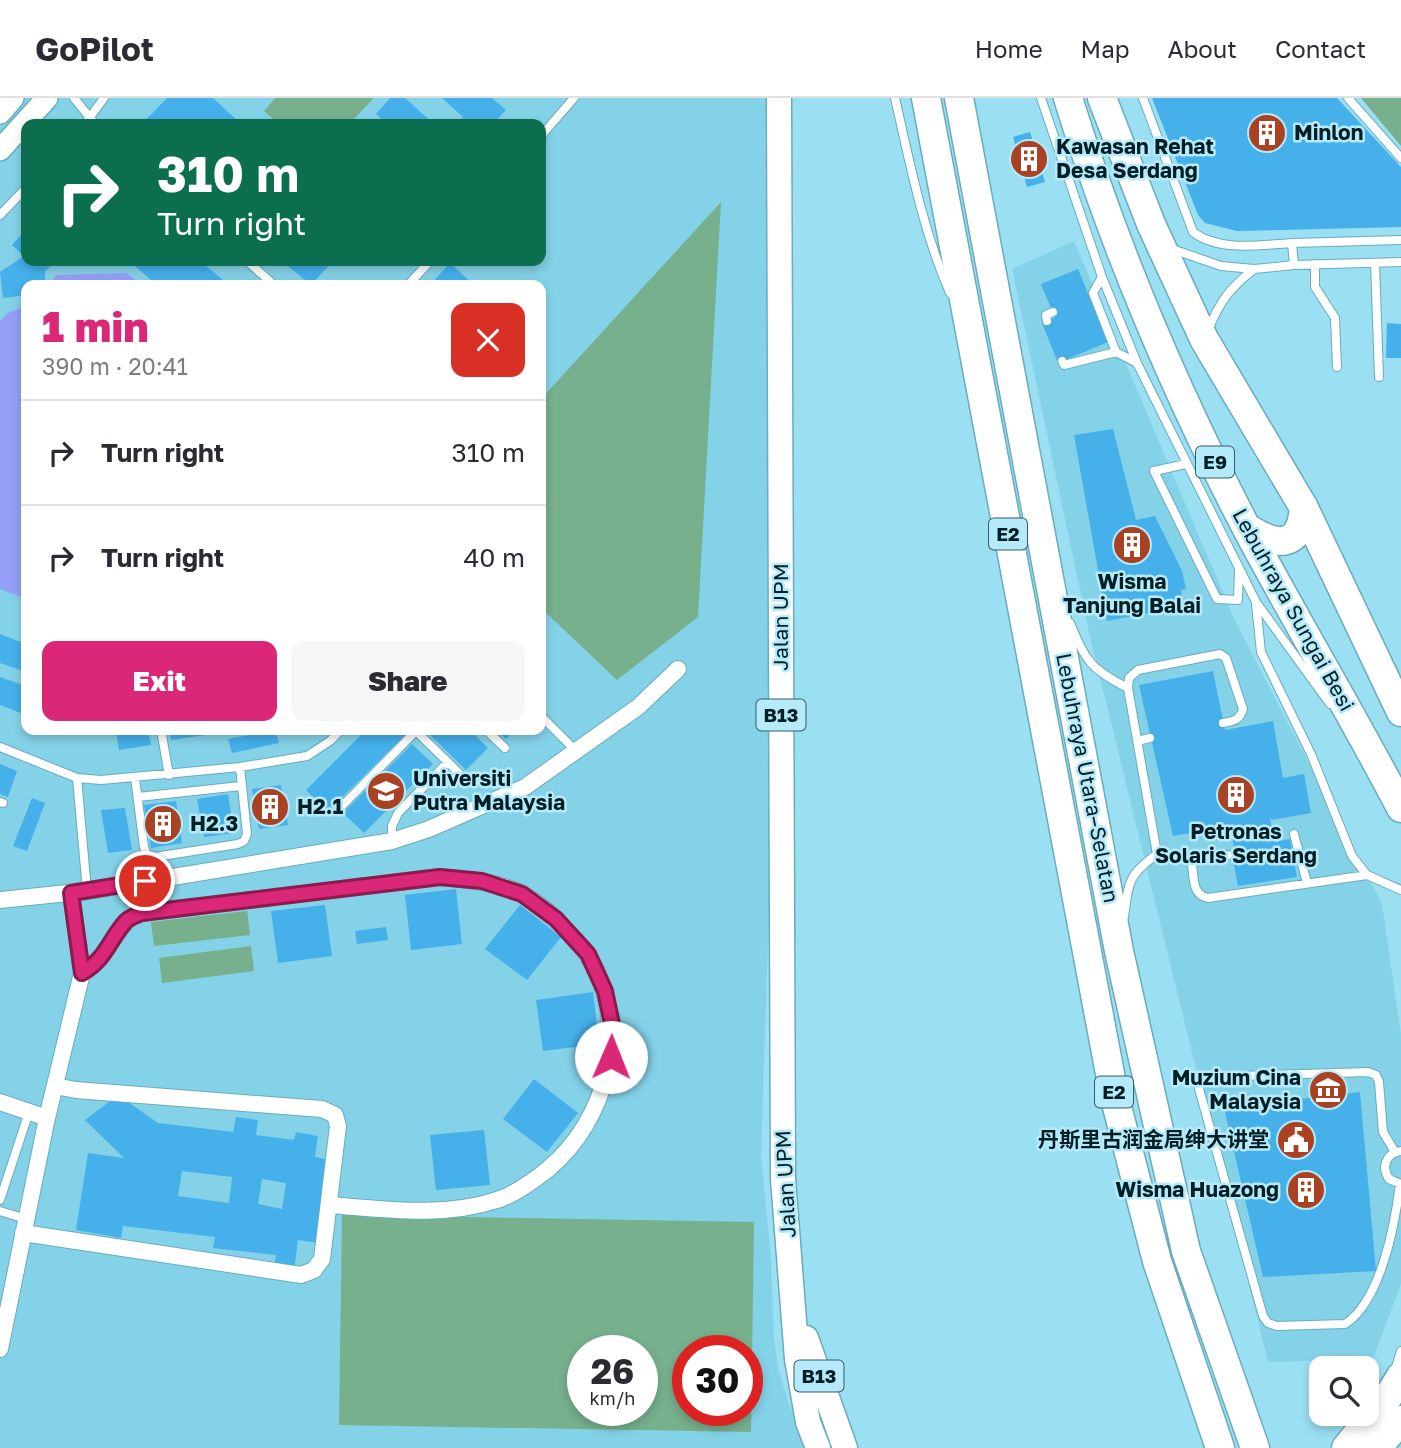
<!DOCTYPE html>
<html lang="en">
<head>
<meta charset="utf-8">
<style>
  :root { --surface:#fff; --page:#f7f7f7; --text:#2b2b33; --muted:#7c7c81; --line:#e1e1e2; --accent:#db2777 }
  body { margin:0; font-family:"Golos Text","Noto Sans SC",sans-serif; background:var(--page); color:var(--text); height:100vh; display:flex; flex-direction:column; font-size:26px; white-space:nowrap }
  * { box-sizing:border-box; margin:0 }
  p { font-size:23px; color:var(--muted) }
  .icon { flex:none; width:38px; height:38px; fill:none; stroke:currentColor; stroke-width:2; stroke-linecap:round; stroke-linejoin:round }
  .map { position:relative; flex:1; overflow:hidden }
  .drawer { position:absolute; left:21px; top:182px; width:525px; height:455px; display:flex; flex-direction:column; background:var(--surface); border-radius:14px; box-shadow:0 4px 10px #0003 }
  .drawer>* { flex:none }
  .banner { position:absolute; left:21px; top:21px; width:525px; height:147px; border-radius:14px; box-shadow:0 4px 10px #0003; background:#0b6e4f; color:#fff; overflow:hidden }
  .buttons { position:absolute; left:1309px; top:1258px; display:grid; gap:14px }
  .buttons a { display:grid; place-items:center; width:70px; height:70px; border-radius:14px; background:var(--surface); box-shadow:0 4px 10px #0003; font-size:35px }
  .speed { position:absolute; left:567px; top:1237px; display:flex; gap:14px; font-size:35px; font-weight:700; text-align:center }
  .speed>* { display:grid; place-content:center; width:91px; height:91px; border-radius:50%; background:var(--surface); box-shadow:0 4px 10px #0003; line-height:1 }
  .speed small { font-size:18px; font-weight:400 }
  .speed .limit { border:10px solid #d22; background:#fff; color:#111 }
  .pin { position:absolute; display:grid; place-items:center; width:60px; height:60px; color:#fff; margin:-30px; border:4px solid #fff; border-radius:50%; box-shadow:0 2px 7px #0007 }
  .me { position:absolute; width:77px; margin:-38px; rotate:1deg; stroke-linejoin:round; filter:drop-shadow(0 0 5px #0008) }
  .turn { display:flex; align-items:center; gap:24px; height:147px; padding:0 21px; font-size:32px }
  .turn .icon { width:91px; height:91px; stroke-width:2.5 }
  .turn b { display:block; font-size:49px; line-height:60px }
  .round { display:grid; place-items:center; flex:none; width:74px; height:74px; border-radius:14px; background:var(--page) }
  .summary { display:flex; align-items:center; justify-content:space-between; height:119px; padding:0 21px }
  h1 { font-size:42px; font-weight:800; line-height:52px; color:var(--accent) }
  .button { display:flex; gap:14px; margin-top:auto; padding:14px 21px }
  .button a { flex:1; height:80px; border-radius:14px; background:var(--accent); color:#fff; font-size:28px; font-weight:800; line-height:80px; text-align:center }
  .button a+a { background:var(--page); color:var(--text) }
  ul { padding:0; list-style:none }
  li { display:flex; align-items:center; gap:21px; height:105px; padding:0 21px; border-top:2px solid var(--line) }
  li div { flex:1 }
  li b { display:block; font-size:26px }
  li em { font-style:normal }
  header { display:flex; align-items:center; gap:42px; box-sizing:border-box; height:98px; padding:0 35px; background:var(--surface); border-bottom:2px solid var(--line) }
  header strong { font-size:33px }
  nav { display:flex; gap:38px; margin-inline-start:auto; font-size:24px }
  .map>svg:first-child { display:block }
</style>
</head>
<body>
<header>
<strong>GoPilot</strong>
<nav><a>Home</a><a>Map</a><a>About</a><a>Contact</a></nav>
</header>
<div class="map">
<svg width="1401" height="1350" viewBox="0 0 1401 1350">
  <rect width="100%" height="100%" fill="#9bdff2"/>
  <path fill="#84d2e8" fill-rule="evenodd" d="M 0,0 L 767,0 L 770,286 L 771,753 L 761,1058 L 771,1160 L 774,1241 L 779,1274 L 789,1306 L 808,1350 L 0,1350 ZM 26,26 L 541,26 L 541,163 L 26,163 ZM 26,187 L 541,187 L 541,632 L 26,632 ZM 583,1253 L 642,1253 L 642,1312 L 583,1312 ZM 688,1253 L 747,1253 L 747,1312 L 688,1312 Z
    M 1074,143 L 1235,523 L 1382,806 L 1401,936 L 1401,1186 L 1373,1261 L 1268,1264 L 1090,539 L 1012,171 Z"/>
  <path fill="#77b08d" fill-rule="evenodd" d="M 275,0 L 374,0 L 349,26 L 279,26 L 264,13 Z
    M 1361,0 L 1401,0 L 1401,48 Z
    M 721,104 L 698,519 L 617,582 L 541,510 L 541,301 Z
    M 247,813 L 250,837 L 154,848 L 151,824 Z
    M 251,848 L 254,873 L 162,885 L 159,860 Z
    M 342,1117 L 754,1124 L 751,1334 L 339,1327 ZM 583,1253 L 642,1253 L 642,1312 L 583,1312 ZM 688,1253 L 747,1253 L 747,1312 L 688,1312 Z"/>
  <path fill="#94a0f8" d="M 126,175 L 142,187 L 51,187 L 55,177 Z
    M 26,208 L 26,501 L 0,491 L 0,223 L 9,214 Z"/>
  <path fill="#45b0ea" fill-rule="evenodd" d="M 167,0 L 213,0 L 241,26 L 142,26 Z
    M 390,0 L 405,0 L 434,26 L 387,26 L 376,16 Z
    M 442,0 L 492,0 L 506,12 L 493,26 L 456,26 L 463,19 Z
    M 1152,0 L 1337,0 L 1401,69 L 1401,129 L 1237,133 L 1205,125 L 1198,117 Z
    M 1030,34 L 1045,84 L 1027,89 L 1013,39 Z
    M 26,131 L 26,163 L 55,163 L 45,174 L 45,187 L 26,187 L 26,197 L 3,200 L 0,174 L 24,158 L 12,147 Z
    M 129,163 L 200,163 L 229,187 L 157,187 Z
    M 282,163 L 333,163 L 311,187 Z
    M 450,165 L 474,187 L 430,187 Z
    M 1078,171 L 1108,244 L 1058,265 L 1042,225 L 1055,220 L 1041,186 Z
    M 1387,225 L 1401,226 L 1401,260 L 1386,260 Z
    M 1113,331 L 1136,422 L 1155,418 L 1182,473 L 1186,491 L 1181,492 L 1184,508 L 1107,523 L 1074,337 Z
    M 0,536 L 26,546 L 26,574 L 0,565 Z
    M 1213,573 L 1225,632 L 1273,623 L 1283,680 L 1304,676 L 1311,715 L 1272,722 L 1270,720 L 1274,744 L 1290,741 L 1297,779 L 1238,788 L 1231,751 L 1234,751 L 1231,728 L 1173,738 L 1139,587 Z
    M 0,579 L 26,588 L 26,617 L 0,607 Z
    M 116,632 L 148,632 L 151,647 L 119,652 Z
    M 170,632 L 205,632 L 206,637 L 171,642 Z
    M 275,632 L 279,645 L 232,655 L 228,641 Z
    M 366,632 L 399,632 L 405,637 L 327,714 L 306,692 Z
    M 425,632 L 470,632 L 488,650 L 466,672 Z
    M 495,632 L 515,632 L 506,641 Z
    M 412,646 L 433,666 L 364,735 L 343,715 Z
    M 0,666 L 17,673 L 8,699 L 0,696 Z
    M 281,687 L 288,727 L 259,731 L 252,691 Z
    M 228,696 L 234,735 L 204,739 L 197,701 Z
    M 32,700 L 45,705 L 27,753 L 13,748 Z
    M 176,703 L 182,745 L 151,750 L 144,707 Z
    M 125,710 L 132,752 L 108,755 L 101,712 Z
    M 456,791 L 462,846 L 411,852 L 405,797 Z
    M 325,807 L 332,858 L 278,865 L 271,813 Z
    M 520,807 L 561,839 L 527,882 L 485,851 Z
    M 386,829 L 388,842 L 357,846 L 355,833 Z
    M 593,894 L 599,946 L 543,953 L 536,902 Z
    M 534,981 L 578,1015 L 547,1054 L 503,1021 Z
    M 1360,994 L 1376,1173 L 1263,1179 L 1224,1010 Z
    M 118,997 L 158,1025 L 233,1034 L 236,1019 L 258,1022 L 256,1037 L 294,1042 L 296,1034 L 318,1038 L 315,1059 L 330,1062 L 319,1145 L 298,1142 L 294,1173 L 274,1171 L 276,1157 L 213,1150 L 215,1139 L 123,1128 L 121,1140 L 76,1132 L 88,1055 L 124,1060 L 85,1022 ZM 182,1073 L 232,1079 L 229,1105 L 178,1098 ZM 262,1081 L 286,1085 L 282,1111 L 258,1106 Z
    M 484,1032 L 490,1087 L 436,1092 L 430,1037 Z"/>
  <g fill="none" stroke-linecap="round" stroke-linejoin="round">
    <defs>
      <path id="lane" d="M 74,0 L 95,26
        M 895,0 C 910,66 923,133 950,195
        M 1041,0 L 1102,179 L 1137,265 L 1256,504 L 1330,606
        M 1143,0 L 1193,134 C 1219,154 1261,147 1292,145
        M 1348,0 L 1401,60
        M 85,26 L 104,0
        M 541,38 L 574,0
        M 0,117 L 26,90
        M 1172,151 L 1221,168 L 1254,171 L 1294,167 L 1401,164
        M 247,163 L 274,187
        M 1375,165 L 1379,279
        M 1315,166 L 1315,189 L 1335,220 L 1337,269
        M 1294,167 L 1292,145 L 1401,142
        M 1102,179 L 1093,195 L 1116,254 L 1137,265
        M 408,187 L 430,163
        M 1047,223 L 1046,217 L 1053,214
        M 1208,232 C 1220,203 1230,190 1254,171
        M 1062,263 L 1064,267 L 1116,254
        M 1186,366 L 1154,373 L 1217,501 L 1238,502 L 1239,471
        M 1256,506 L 1261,554 L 1311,656 L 1352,758 L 1367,777 L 1401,792
        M 1070,525 C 1086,563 1090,571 1128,590
        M 541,618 L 576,653
        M 161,632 L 169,677
        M 415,632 L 463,679
        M 486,632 L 505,650
        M 1137,643 L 1150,640
        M 0,649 L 77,680 L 101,682 L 240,669 L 307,658 L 330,643 L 341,632
        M 77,680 L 87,793
        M 135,680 L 144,749 L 147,757 L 155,759 L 238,746 L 244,743 L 247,736 L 240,669
        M 138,699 L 241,688
        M 0,704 L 3,705
        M 336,714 L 416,633
        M 1294,736 L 1307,785
        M 392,743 L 392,728 L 398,715 L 448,664
        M 1228,757 L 1197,762 L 1192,766 C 1194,780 1192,797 1208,800 L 1367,777
        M 1124,819 C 1129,784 1127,778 1157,756 L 1128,590 L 1129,580 L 1138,572 L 1220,556 L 1226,560 L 1243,611 C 1240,622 1234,623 1223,625
        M 1401,1053 C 1386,1055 1381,1069 1389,1081 L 1401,1086
        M 1395,1054 L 1383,1034 L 1379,984 L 1376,977 L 1368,974 L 1210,979 L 1201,983 L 1199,991 L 1263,1218 L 1268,1225 L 1277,1228 L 1345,1226 C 1381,1203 1395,1126 1400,1086
        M 0,1102 L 29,1014
        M 0,1113 L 26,1121
        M 1395,1273 L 1401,1253"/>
      <path id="street" d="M 0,802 L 87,793 L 392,743 L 429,731 L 525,689 L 638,609 L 678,571
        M 82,875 C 106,861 109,842 127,823 C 130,819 137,817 142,815 L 440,779 C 467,782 497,783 522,796 C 539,805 555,819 567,833 C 574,841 583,848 588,857 C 631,928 609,1021 547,1072 C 533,1083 514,1097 497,1102 C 442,1120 385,1111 329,1107
        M 0,1004 L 47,1020
        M 23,1135 L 301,1177 L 314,1172 L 322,1161 L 338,1028 L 335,1017 L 322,1011 L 76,992 L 55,988
        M 0,1251 L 47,1020 L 82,875 L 71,795"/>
      <path id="secondary" d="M 0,15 L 13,0
        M 0,52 L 47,0"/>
      <path id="primary" d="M 779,0 L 783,1081 L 797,1261 L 808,1324 L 818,1350
        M 806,1240 L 845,1350"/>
      <path id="highway" d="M 926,0 L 1114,997 L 1157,1163 L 1220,1350
        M 959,0 L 1119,853 L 1186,1153 L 1255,1350
        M 1068,0 C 1114,149 1175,293 1247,431 C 1297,525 1352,616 1401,710
        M 1102,0 L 1151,126 L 1204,241 L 1304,410 L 1401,614
        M 1247,430 C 1276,448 1300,452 1304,410
        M 1346,1350 L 1388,1299 L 1401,1278
        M 1377,1350 L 1401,1322"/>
    </defs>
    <use href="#lane" stroke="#68acbe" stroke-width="10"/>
    <use href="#street" stroke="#68acbe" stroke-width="18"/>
    <use href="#secondary" stroke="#68acbe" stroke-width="24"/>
    <use href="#primary" stroke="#68acbe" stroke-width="27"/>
    <use href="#highway" stroke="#68acbe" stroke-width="31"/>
    <use href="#lane" stroke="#fff" stroke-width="8"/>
    <use href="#street" stroke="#fff" stroke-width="16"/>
    <use href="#secondary" stroke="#fff" stroke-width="21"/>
    <use href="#primary" stroke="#fff" stroke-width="24"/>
    <use href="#highway" stroke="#fff" stroke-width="28"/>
  </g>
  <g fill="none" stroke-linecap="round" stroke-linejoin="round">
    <defs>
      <path id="route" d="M 145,783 L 71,795 L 82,875 C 106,861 109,842 126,823 C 130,819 137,817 142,815 L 440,779 L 482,783 L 522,796 L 556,821 L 588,856 L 605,893 L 612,926 L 611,959"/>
    </defs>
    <use href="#route" stroke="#8e194d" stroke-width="18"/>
    <use href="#route" stroke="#db2777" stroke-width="12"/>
  </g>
  <defs>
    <symbol id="building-disc" viewBox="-11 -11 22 22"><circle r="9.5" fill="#a94122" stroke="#b4eaf9"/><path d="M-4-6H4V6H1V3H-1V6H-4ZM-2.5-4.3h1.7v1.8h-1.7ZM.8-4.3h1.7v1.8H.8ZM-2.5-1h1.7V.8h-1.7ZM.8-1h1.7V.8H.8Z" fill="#fff"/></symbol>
    <symbol id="university-disc" viewBox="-11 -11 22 22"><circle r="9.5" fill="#a94122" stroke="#b4eaf9"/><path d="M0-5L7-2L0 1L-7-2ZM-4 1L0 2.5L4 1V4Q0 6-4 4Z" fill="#fff"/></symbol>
    <symbol id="museum-disc" viewBox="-11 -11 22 22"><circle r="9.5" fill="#a94122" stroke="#b4eaf9"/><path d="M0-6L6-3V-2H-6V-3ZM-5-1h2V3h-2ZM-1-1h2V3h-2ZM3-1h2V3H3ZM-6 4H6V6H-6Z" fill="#fff"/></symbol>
    <symbol id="civic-disc" viewBox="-11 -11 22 22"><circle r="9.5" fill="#a94122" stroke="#b4eaf9"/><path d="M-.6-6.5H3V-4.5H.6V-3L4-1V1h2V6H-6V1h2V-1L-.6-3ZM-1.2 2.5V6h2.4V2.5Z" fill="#fff"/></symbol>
  </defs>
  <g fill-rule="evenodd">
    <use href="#building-disc" x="1245" y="13" width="44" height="44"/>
    <use href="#building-disc" x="1007" y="39" width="44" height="44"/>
    <use href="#building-disc" x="1110" y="425" width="44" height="44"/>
    <use href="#university-disc" x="364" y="671" width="44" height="44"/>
    <use href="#building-disc" x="1214" y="675" width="44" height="44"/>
    <use href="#building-disc" x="248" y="687" width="44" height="44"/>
    <use href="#building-disc" x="141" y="704" width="44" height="44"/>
    <use href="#museum-disc" x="1306" y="970" width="44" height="44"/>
    <use href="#civic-disc" x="1274" y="1020" width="44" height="44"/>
    <use href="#building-disc" x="1284" y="1070" width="44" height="44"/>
  </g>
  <g text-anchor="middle" stroke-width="5" stroke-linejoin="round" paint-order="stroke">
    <g fill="#b4eaf9" stroke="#375c65" stroke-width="2">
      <rect x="1196" y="348.5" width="38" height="31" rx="5"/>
      <rect x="989" y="420.5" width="38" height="31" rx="5"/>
      <rect x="756.5" y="601.5" width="49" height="31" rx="5"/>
      <rect x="1095" y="978.5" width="38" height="31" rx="5"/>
      <rect x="794.5" y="1262.5" width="49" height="31" rx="5"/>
    </g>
    <g font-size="19" font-weight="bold" fill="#021f25">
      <text x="1215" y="371">E9</text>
      <text x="1008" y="443">E2</text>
      <text x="781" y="624">B13</text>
      <text x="1114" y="1001">E2</text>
      <text x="819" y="1285">B13</text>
    </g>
    <g font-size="21" font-weight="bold" fill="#021f25" stroke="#b4eaf9" text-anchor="start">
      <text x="1294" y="42">Minlon</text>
      <text x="1056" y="56">Kawasan Rehat<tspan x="1056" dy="24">Desa Serdang</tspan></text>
      <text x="1132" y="491" text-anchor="middle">Wisma<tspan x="1132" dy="24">Tanjung Balai</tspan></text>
      <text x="413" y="688">Universiti<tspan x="413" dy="24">Putra Malaysia</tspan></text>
      <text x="297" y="716">H2.1</text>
      <text x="190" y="733">H2.3</text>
      <text x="1236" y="741" text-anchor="middle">Petronas<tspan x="1236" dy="24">Solaris Serdang</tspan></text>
      <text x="1301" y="987" text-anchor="end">Muzium Cina<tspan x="1301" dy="24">Malaysia</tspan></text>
      <text x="1269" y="1049" text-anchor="end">丹斯里古润金局绅大讲堂</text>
      <text x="1279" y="1099" text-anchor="end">Wisma Huazong</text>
    </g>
    <g font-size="21" fill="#021f25" stroke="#b4eaf9">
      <text transform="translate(1293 512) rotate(61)" y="7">Lebuhraya Sungai Besi</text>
      <text transform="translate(781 519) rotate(-90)" y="7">Jalan UPM</text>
      <text transform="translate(1087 680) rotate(79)" y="7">Lebuhraya Utara–Selatan</text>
      <text transform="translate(786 1086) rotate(-93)" y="7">Jalan UPM</text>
    </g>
  </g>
</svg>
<div class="buttons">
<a><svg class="icon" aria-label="search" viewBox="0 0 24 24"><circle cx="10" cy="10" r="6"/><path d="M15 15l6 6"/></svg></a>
</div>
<div class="speed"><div>26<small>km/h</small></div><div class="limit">30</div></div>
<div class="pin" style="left:145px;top:783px;background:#d93025"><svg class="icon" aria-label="arrive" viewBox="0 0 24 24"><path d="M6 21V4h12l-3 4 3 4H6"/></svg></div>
<svg class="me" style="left:611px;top:959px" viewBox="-20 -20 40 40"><circle r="19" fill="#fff"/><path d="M0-13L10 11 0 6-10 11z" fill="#db2777"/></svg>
<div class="banner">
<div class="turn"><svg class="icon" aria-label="right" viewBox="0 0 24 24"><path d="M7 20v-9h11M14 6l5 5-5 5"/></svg><div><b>310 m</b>Turn right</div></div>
</div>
<section class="drawer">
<div class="summary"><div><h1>1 min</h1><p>390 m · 20:41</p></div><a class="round" style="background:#d93025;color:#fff"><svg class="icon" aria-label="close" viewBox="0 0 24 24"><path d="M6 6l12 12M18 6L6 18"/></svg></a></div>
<ul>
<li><svg class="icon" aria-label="right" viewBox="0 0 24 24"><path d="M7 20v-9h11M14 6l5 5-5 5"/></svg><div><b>Turn right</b></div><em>310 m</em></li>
<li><svg class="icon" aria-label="right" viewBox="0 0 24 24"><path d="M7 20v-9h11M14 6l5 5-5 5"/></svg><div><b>Turn right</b></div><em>40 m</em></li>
</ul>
<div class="button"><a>Exit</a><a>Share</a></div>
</section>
</div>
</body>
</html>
